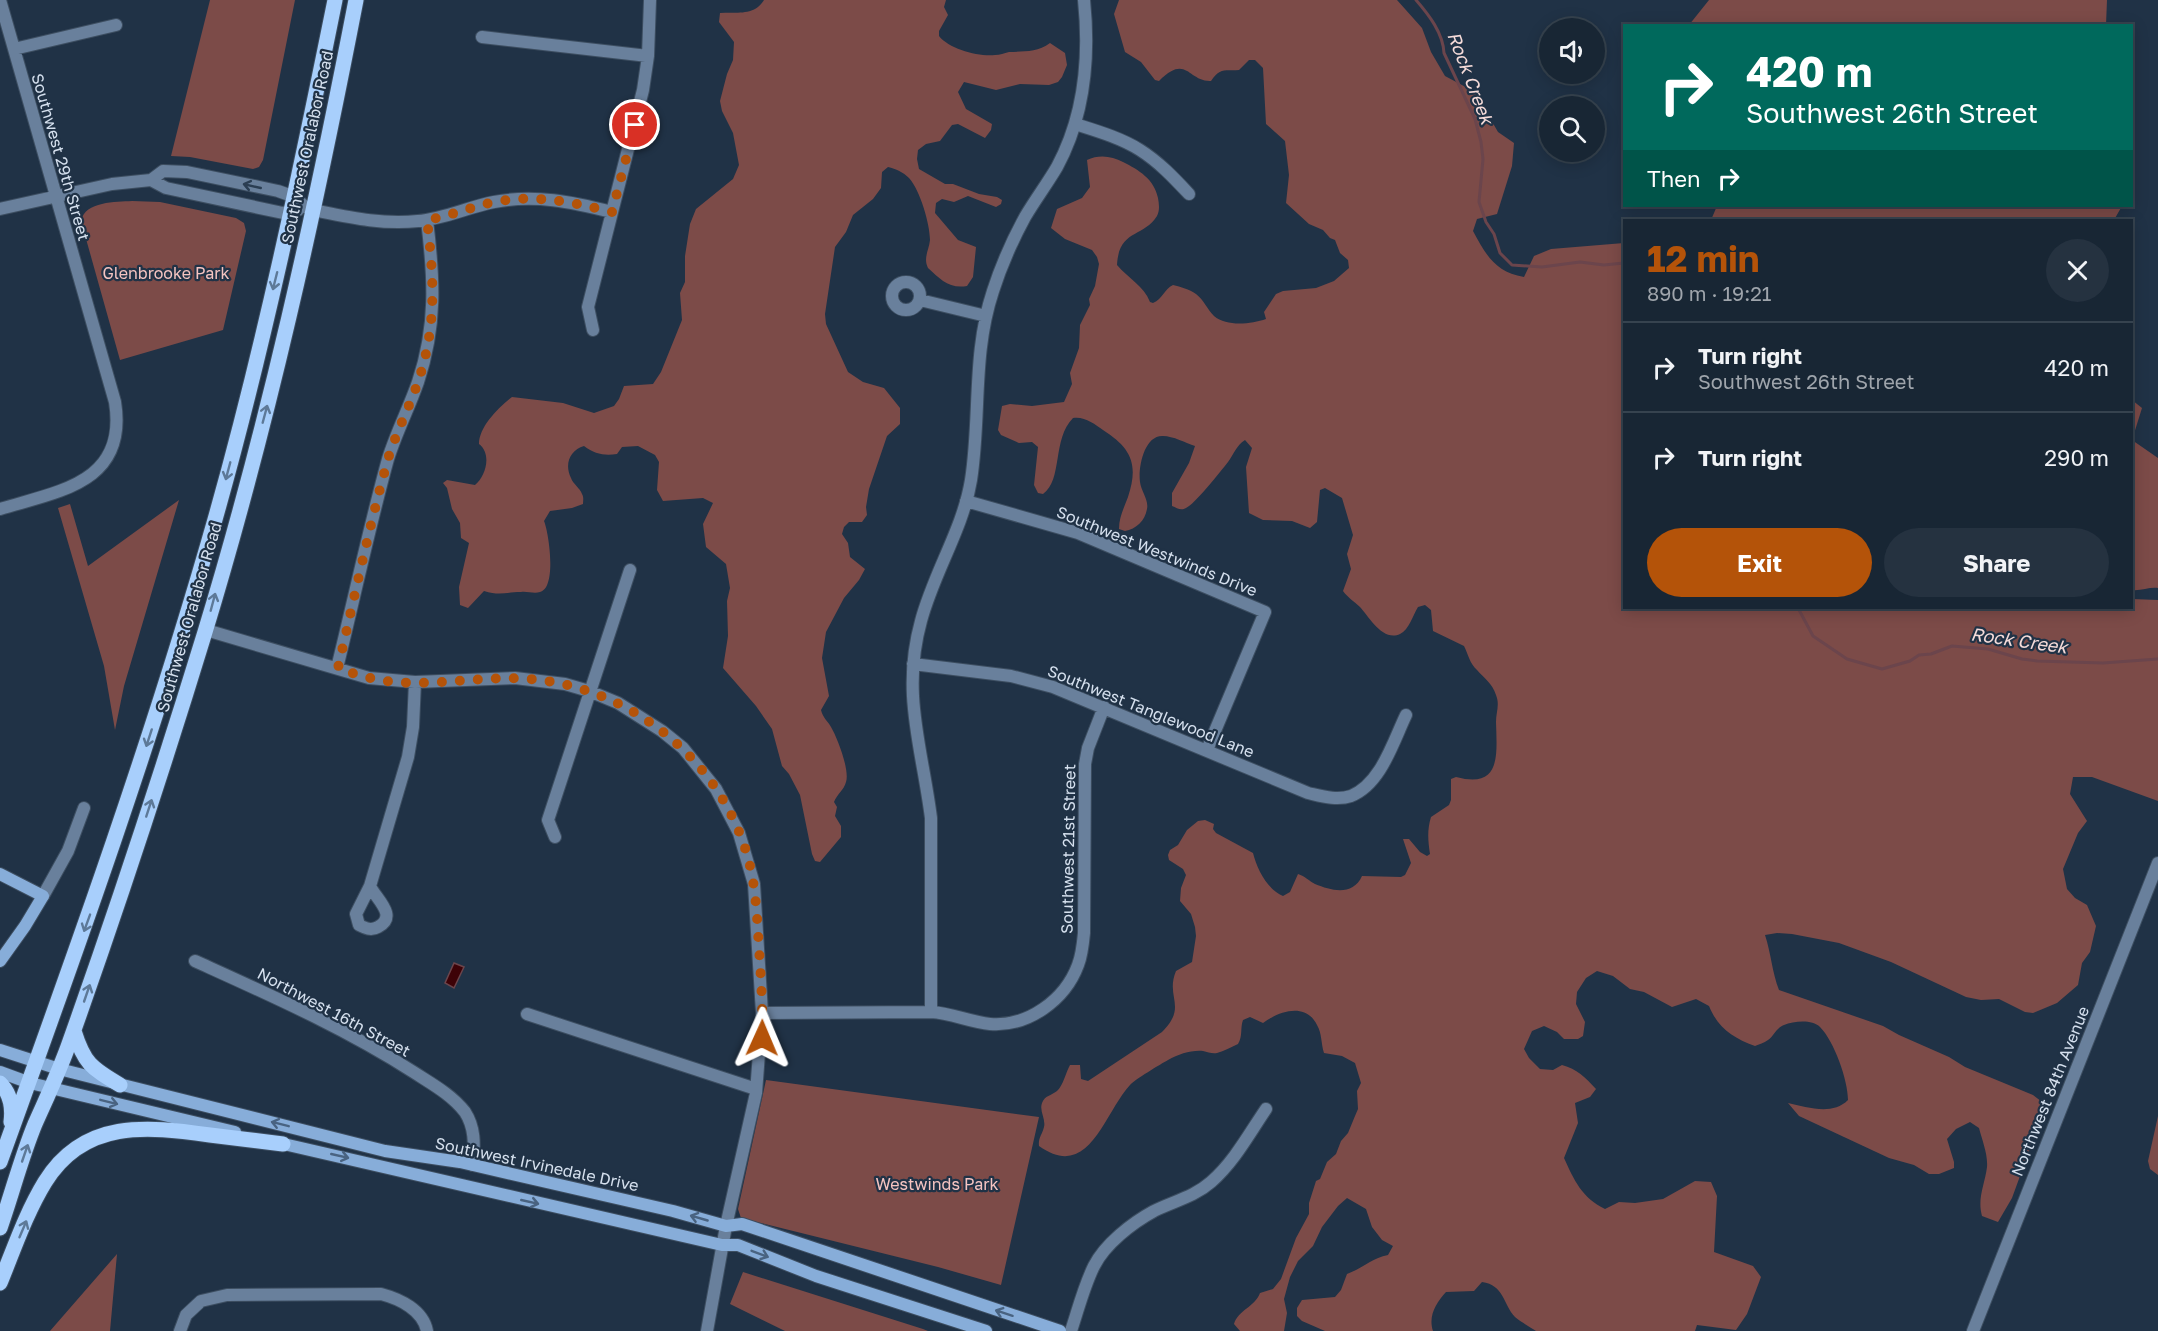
<!DOCTYPE html>
<html lang="en">
<head>
<meta charset="utf-8">
<style>
  :root { --surface:#182634; --page:#253240; --text:#f1f3f6; --muted:#9fa5ac; --line:#36434f; --accent:#b45309 }
  body { margin:0; font-family:"Golos Text",sans-serif; background:var(--page); color:var(--text); height:100vh; display:flex; flex-direction:column; font-size:22px; white-space:nowrap }
  * { box-sizing:border-box; margin:0 }
  p { font-size:20px; color:var(--muted) }
  .icon { flex:none; width:33px; height:33px; fill:none; stroke:currentColor; stroke-width:2; stroke-linecap:round; stroke-linejoin:round }
  .map { position:relative; flex:1; overflow:hidden }
  .panel { position:absolute; left:1623px; top:219px; width:510px; height:390px; display:flex; flex-direction:column; background:var(--surface); border-radius:0px; box-shadow:0 3px 15px #0003,0 0 0 2px var(--line) }
  .panel>* { flex:none }
  .banner { position:absolute; left:1623px; top:24px; width:510px; height:183px; border-radius:0px; box-shadow:0 3px 15px #0003,0 0 0 2px var(--line); background:#00695c; color:#fff; overflow:hidden }
  .tools { position:absolute; left:1539px; top:18px; display:grid; gap:12px }
  .tools a { display:grid; place-items:center; width:66px; height:66px; border-radius:50%; background:var(--surface); box-shadow:0 3px 15px #0003,0 0 0 2px var(--line); font-size:30px }
  .pin { position:absolute; display:grid; place-items:center; width:51px; height:51px; color:#fff; margin:-26px; border:3px solid #fff; border-radius:50%; box-shadow:0 2px 6px #0007 }
  .me { position:absolute; width:66px; margin:-33px; rotate:1deg; stroke-linejoin:round; filter:drop-shadow(0 0 4px #0008) }
  .turn { display:flex; align-items:center; gap:21px; height:126px; padding:0 24px; font-size:27px }
  .turn .icon { width:78px; height:78px; stroke-width:2.5 }
  .turn b { display:block; font-size:42px; line-height:51px }
  .then { display:flex; align-items:center; height:57px; padding:0 24px; background:#0003; gap:12px; font-size:22px }
  .round { display:grid; place-items:center; flex:none; width:63px; height:63px; border-radius:32px; background:var(--page) }
  .head { display:flex; align-items:center; justify-content:space-between; height:102px; padding:0 24px }
  h1 { font-size:36px; font-weight:700; line-height:45px; color:var(--accent) }
  .primary-button { display:flex; gap:12px; margin-top:auto; padding:12px 24px }
  .primary-button a { flex:1; height:69px; border-radius:36px; background:var(--accent); color:#fff; font-size:24px; font-weight:700; line-height:69px; text-align:center }
  .primary-button a+a { background:var(--page); color:var(--text) }
  ul { padding:0; list-style:none }
  li { display:flex; align-items:center; gap:18px; height:90px; padding:0 24px; border-top:2px solid var(--line) }
  li div { flex:1 }
  li b { display:block; font-size:22px }
  li em { font-style:normal }
  .map>svg:first-child { display:block }
</style>
</head>
<body>
<div class="map">
<svg width="2158" height="1331" viewBox="0 0 2158 1331">
  <rect width="100%" height="100%" fill="#203246"/>
  <path fill="#7c4b48" d="M 210,0 L 295,0 L 263,160 L 259,167 L 253,169 L 190,157 L 171,156 Z
    M 764,0 L 946,0 L 944,7 L 948,15 L 939,31 L 939,36 C 949,49 979,57 995,55 C 1000,55 1004,53 1009,52 C 1024,51 1037,53 1050,43 L 1065,53 L 1067,65 L 1062,77 L 1058,82 L 1049,85 L 1020,84 L 996,90 L 964,82 L 958,92 L 966,109 L 992,124 L 991,130 L 985,138 L 958,124 L 952,125 L 940,141 L 926,144 L 918,150 L 917,159 L 919,169 L 945,184 L 953,184 L 979,194 L 997,197 L 1002,200 L 1001,204 L 996,207 L 968,196 L 954,202 L 942,199 L 936,203 L 935,213 L 958,240 L 976,247 L 973,277 L 967,286 C 949,289 940,279 928,268 C 923,258 929,250 930,240 C 930,224 920,190 909,178 C 903,172 896,169 888,167 L 882,172 L 881,188 L 873,199 L 853,215 L 846,232 L 835,247 L 825,314 L 826,324 L 848,372 L 863,382 L 884,388 L 900,408 L 900,424 L 887,436 L 869,489 L 866,507 L 867,515 L 862,522 L 849,522 L 844,527 L 842,534 L 848,543 L 850,557 L 865,569 L 859,580 L 844,598 L 826,632 L 822,658 L 829,696 L 821,710 C 823,718 827,720 831,727 C 837,737 850,770 846,782 C 844,790 837,794 834,802 L 837,807 L 835,816 L 841,826 L 841,837 L 820,862 L 815,861 L 812,854 L 800,795 L 789,774 L 782,766 L 772,729 L 756,706 L 723,668 L 728,636 L 727,601 L 730,588 L 726,564 L 706,547 L 703,524 L 713,503 L 703,498 L 663,501 L 657,490 L 659,462 L 655,455 L 638,446 L 622,447 L 617,454 C 604,456 595,454 584,446 C 570,450 564,464 571,478 C 573,484 580,488 582,494 C 584,497 583,501 583,504 L 572,508 L 550,511 L 544,521 C 549,533 557,588 540,592 C 534,594 527,591 521,592 C 506,592 500,596 484,591 L 468,608 L 460,605 L 459,587 L 469,543 L 461,538 L 460,523 L 452,509 L 447,488 L 443,483 L 447,480 L 475,485 C 486,476 492,454 479,444 C 479,427 498,408 512,397 L 563,403 L 594,413 L 614,406 L 619,399 L 624,386 L 653,384 L 661,372 L 682,320 L 680,293 L 685,282 L 685,256 L 690,224 L 696,209 L 733,179 L 739,165 L 733,133 L 722,111 L 720,101 L 727,74 L 733,60 L 734,42 L 719,22 L 720,13 C 738,12 754,16 764,0 Z
    M 1119,0 L 1397,0 L 1422,28 L 1431,52 L 1445,76 L 1475,92 L 1498,132 L 1514,143 L 1512,166 L 1497,214 L 1477,219 L 1473,231 C 1486,255 1495,272 1524,277 L 1534,256 L 1551,249 L 1624,243 L 1624,608 L 2132,608 L 2132,599 L 2158,600 L 2158,801 L 2092,777 L 2073,777 L 2070,794 L 2087,821 L 2078,833 L 2063,869 L 2067,889 L 2075,898 L 2087,905 L 2096,926 L 2090,952 L 2082,963 L 2078,985 L 2057,1003 L 2033,1013 L 2025,1012 L 1999,999 L 1981,1000 L 1966,997 L 1891,962 L 1839,943 L 1792,934 L 1777,933 L 1765,935 C 1771,953 1772,972 1779,990 L 1883,1026 L 1899,1035 L 1949,1057 L 1965,1067 L 2033,1095 L 2046,1105 L 2012,1198 L 1998,1222 L 1982,1216 C 1977,1198 1985,1184 1987,1167 C 1988,1154 1982,1140 1979,1128 L 1970,1122 L 1956,1129 L 1947,1139 L 1954,1162 L 1954,1168 L 1939,1174 L 1929,1174 L 1914,1165 L 1889,1158 L 1799,1116 L 1788,1103 C 1807,1107 1832,1116 1848,1100 C 1848,1080 1834,1041 1820,1027 C 1812,1019 1794,1021 1784,1025 C 1776,1028 1774,1036 1768,1040 C 1764,1043 1759,1044 1755,1046 C 1733,1038 1718,1028 1709,1006 L 1696,999 L 1672,1007 L 1644,992 L 1630,989 L 1613,976 L 1597,971 L 1586,978 L 1577,992 L 1576,1004 L 1585,1022 L 1583,1036 L 1578,1039 L 1564,1039 L 1557,1032 L 1544,1026 L 1532,1031 L 1524,1049 L 1529,1058 L 1540,1069 L 1553,1070 L 1562,1065 C 1577,1069 1585,1077 1596,1089 L 1590,1097 L 1575,1103 L 1578,1123 L 1564,1158 C 1574,1180 1582,1198 1605,1209 L 1619,1202 L 1635,1203 L 1663,1199 L 1695,1181 L 1711,1182 L 1717,1196 L 1714,1252 L 1753,1266 L 1761,1277 L 1747,1314 L 1736,1330 L 1697,1325 L 1695,1331 L 1536,1331 C 1530,1327 1521,1322 1515,1317 C 1503,1304 1504,1285 1482,1282 L 1474,1291 L 1446,1292 C 1436,1303 1428,1316 1433,1331 L 1325,1331 L 1302,1321 L 1297,1316 L 1297,1308 L 1302,1300 L 1335,1297 L 1341,1290 L 1347,1274 C 1363,1268 1372,1258 1388,1255 L 1393,1246 L 1382,1240 L 1372,1227 L 1366,1209 L 1347,1198 L 1338,1206 L 1322,1227 L 1313,1246 L 1298,1261 L 1290,1277 L 1284,1299 L 1287,1313 L 1284,1331 L 1240,1331 L 1234,1324 C 1238,1310 1255,1307 1260,1293 L 1273,1289 L 1281,1279 L 1296,1238 L 1309,1214 L 1309,1203 L 1316,1181 L 1320,1179 L 1327,1162 L 1336,1154 L 1341,1141 L 1348,1133 L 1355,1116 L 1358,1109 L 1357,1091 L 1361,1083 L 1355,1063 L 1342,1056 L 1324,1053 C 1321,1044 1322,1033 1317,1025 C 1306,1002 1279,1011 1263,1023 L 1250,1017 L 1243,1020 C 1240,1028 1243,1036 1238,1044 C 1231,1047 1224,1051 1217,1053 C 1212,1054 1208,1052 1203,1051 C 1191,1050 1179,1054 1168,1060 C 1161,1064 1134,1080 1130,1085 C 1104,1113 1089,1182 1039,1146 C 1038,1138 1042,1135 1044,1127 C 1046,1119 1039,1111 1042,1103 C 1045,1095 1051,1096 1057,1091 C 1063,1086 1066,1072 1070,1065 L 1080,1065 L 1081,1079 L 1088,1081 L 1162,1032 C 1188,1006 1165,998 1176,971 L 1192,962 L 1196,936 L 1195,927 L 1191,914 L 1180,901 L 1181,888 L 1186,875 L 1183,869 L 1169,860 L 1168,855 L 1170,850 L 1178,845 L 1187,830 L 1198,821 L 1205,820 L 1214,824 L 1213,829 L 1216,833 L 1253,853 C 1257,869 1267,889 1283,896 L 1290,892 L 1298,874 C 1305,876 1309,881 1315,884 C 1332,891 1353,896 1362,876 L 1401,877 L 1405,875 L 1411,863 L 1403,839 L 1409,839 L 1420,852 L 1427,856 L 1430,854 C 1428,841 1427,830 1431,817 L 1449,805 L 1451,800 L 1451,779 L 1456,777 C 1501,789 1497,756 1496,722 C 1496,712 1500,705 1496,695 C 1492,683 1485,679 1477,670 C 1470,664 1468,654 1464,646 L 1433,631 L 1431,610 L 1425,605 L 1418,607 C 1413,615 1409,630 1400,634 C 1383,642 1369,617 1360,607 C 1354,601 1348,598 1343,591 L 1351,569 L 1347,554 L 1353,535 L 1342,498 L 1325,488 L 1320,490 L 1317,522 L 1310,528 L 1292,521 L 1263,520 L 1249,513 L 1246,467 L 1252,448 L 1245,440 C 1236,446 1234,454 1228,462 C 1221,471 1194,505 1186,508 C 1181,511 1177,508 1172,506 L 1172,493 L 1189,463 L 1195,446 C 1186,443 1173,436 1163,436 C 1144,435 1138,468 1140,482 C 1141,491 1149,500 1147,509 C 1145,521 1136,529 1125,531 L 1119,529 C 1119,517 1124,508 1128,497 C 1139,464 1131,448 1103,430 C 1095,424 1084,416 1073,418 C 1052,439 1063,480 1043,494 L 1038,493 L 1034,485 L 1038,447 L 1032,442 L 1019,443 L 1001,435 L 998,430 L 1002,406 L 1010,404 L 1032,406 L 1064,402 L 1072,384 L 1070,373 L 1079,348 L 1080,325 L 1090,305 L 1089,299 L 1095,286 L 1099,264 L 1097,257 L 1092,250 L 1065,239 L 1051,228 L 1057,209 L 1082,198 L 1090,187 L 1087,160 C 1099,154 1112,156 1123,162 C 1139,170 1154,179 1158,198 C 1159,204 1160,210 1157,216 C 1143,238 1119,229 1117,265 C 1128,278 1144,286 1150,302 L 1153,303 C 1163,299 1164,289 1173,285 C 1181,287 1189,289 1196,294 C 1204,300 1207,309 1214,316 C 1227,327 1251,324 1266,319 L 1264,312 L 1276,294 L 1283,291 L 1316,288 L 1334,281 L 1349,268 L 1348,260 L 1340,253 L 1335,240 L 1330,238 L 1323,230 L 1309,224 L 1286,203 L 1289,175 L 1285,141 L 1266,124 L 1263,68 L 1255,60 L 1249,60 L 1239,70 C 1225,71 1220,67 1211,81 C 1188,82 1187,53 1159,81 L 1155,80 L 1141,62 L 1125,52 L 1114,14 Z
    M 1709,0 L 2107,0 L 2106,25 L 1689,25 Z
    M 132,201 L 160,202 L 236,218 L 244,223 L 246,231 L 223,330 L 120,360 L 81,221 C 85,201 116,202 132,201 Z
    M 1717,206 L 2122,206 L 2114,220 L 1711,220 Z
    M 2132,400 L 2142,408 L 2132,440 L 2158,458 L 2158,588 C 2149,587 2141,591 2132,590 Z
    M 179,500 L 124,686 L 115,730 L 104,666 L 58,508 L 70,504 L 88,566 Z
    M 766,1080 L 1039,1117 L 1001,1285 L 938,1267 L 741,1218 L 738,1209 Z
    M 2158,1116 L 2158,1175 L 2150,1169 L 2148,1161 Z
    M 117,1254 L 110,1331 L 50,1331 Z
    M 743,1272 L 923,1329 L 928,1331 L 785,1331 L 730,1304 Z"/>
  <path fill="#3d0207" stroke="#6b454c" stroke-width="1.5" d="M 454,963 L 464,967 L 454,988 L 445,983 Z"/>
  <g fill="none" stroke-linecap="round" stroke-linejoin="round">
    <path stroke="#6b454c" stroke-width="3" d="M 1416,0 C 1429,15 1443,33 1444,53 L 1475,119 L 1481,142 L 1483,159 L 1479,202 L 1486,222 L 1494,234 L 1500,253 L 1512,265 L 1542,267 L 1580,262 L 1604,265 L 1624,263
      M 1798,608 L 1813,636 L 1847,659 L 1882,669 L 1910,661 L 1919,655 L 1931,654 L 1952,646 L 1988,649 L 2022,659 L 2037,661 L 2103,663 L 2158,659"/>
    <defs>
      <path id="minor" d="M 482,37 L 648,56
        M 14,49 L 116,25
        M 1075,124 C 1097,131 1121,138 1140,150 C 1159,162 1174,178 1189,194
        M 151,180 L 166,188 L 283,213 L 298,210
        M 0,209 L 112,184 L 151,180 L 163,171 L 187,172 L 278,191 L 295,197 L 305,207 L 313,210 C 348,217 382,225 418,221 C 444,219 468,207 494,202 C 535,194 572,202 612,212
        M892 296a14 14 0 1 1 28 0a14 14 0 1 1-28 0Z
        M 920,300 L 986,316
        M 593,330 L 588,307 L 643,90 L 648,56 L 650,0
        M 966,501 L 1078,533 L 1265,612 L 1207,750
        M 0,509 C 59,491 128,483 115,402 L 0,0
        M 206,630 L 369,678 L 415,682 L 515,678 L 565,684 L 589,691 L 618,703 L 662,731 L 683,748 L 716,789 L 739,833 L 754,884 L 762,1013 L 756,1093 L 726,1226 L 707,1331
        M 913,664 L 1011,676 L 1053,687 L 1308,793 C 1321,796 1337,801 1351,796 C 1381,784 1393,742 1406,715
        M 337,668 C 354,599 369,528 388,459 C 396,433 409,408 418,382 C 437,325 434,278 427,220
        M 555,837 L 548,820 L 630,570
        M 370,886 C 375,898 399,916 378,927 C 371,931 365,928 359,925 L 356,914 L 370,886 L 408,757 L 413,727 L 415,682
        M 43,896 L 68,851 L 84,808
        M 195,961 C 270,995 345,1028 415,1073 C 432,1084 452,1095 465,1112 C 476,1129 474,1147 473,1165
        M 931,1012 L 931,818 C 922,747 901,693 921,621 C 934,572 963,529 971,480 C 981,416 972,354 993,291 C 1001,266 1012,241 1025,217 C 1035,200 1047,184 1057,167 C 1085,115 1090,58 1084,0
        M 762,1013 L 931,1012 C 951,1013 970,1022 990,1024 C 1028,1027 1065,1000 1078,965 C 1082,955 1083,944 1084,933 L 1085,764 L 1088,748 L 1104,707
        M 527,1014 L 756,1089
        M 180,1331 L 186,1315 L 201,1301 L 227,1295 L 381,1294 C 400,1299 423,1310 427,1331
        M 1071,1331 C 1078,1310 1084,1286 1094,1266 C 1105,1244 1132,1223 1154,1211 C 1174,1201 1194,1197 1211,1182 C 1234,1162 1249,1134 1266,1109
        M 1973,1331 L 2158,863"/>
      <path id="secondary" d="M 0,874 L 43,896 L 25,926 L 0,961
        M 0,1050 L 59,1069 L 385,1151 L 460,1162 L 673,1211 L 726,1226 L 742,1224 L 1060,1331
        M 0,1072 L 30,1083 L 235,1132
        M 275,1142 L 722,1245 L 738,1245 L 816,1276 L 986,1331"/>
      <path id="primary" d="M 74,1031 C 84,1063 91,1068 120,1085
        M 0,1083 C 10,1093 13,1107 11,1122
        M 0,1162 C 77,949 154,735 216,516 C 264,346 300,173 335,0
        M 0,1228 C 12,1194 21,1158 35,1124 C 47,1097 60,1070 70,1041 C 118,906 163,769 205,632 C 268,425 315,212 356,0
        M 0,1283 C 14,1249 26,1213 45,1182 C 84,1119 147,1126 210,1135 C 234,1138 259,1141 283,1144"/>
    </defs>
    <use href="#minor" stroke="#3d4e61" stroke-width="14"/>
    <use href="#secondary" stroke="#3d4e61" stroke-width="14"/>
    <use href="#primary" stroke="#3d4e61" stroke-width="17"/>
    <use href="#minor" stroke="#69809c" stroke-width="12"/>
    <use href="#secondary" stroke="#87add9" stroke-width="12"/>
    <use href="#primary" stroke="#a8cffc" stroke-width="15"/>
  </g>
  <defs><path id="oneway-shaft" d="M-6 0H5M1.5-3L5.5 0L1.5 3" fill="none" stroke-width="1.6" stroke-linecap="round" stroke-linejoin="round" transform="scale(1.5)"/></defs>
  <use stroke="#2b3e53" href="#oneway-shaft" transform="translate(252 186) rotate(-167)"/>
  <g stroke="#5d7998">
    <use href="#oneway-shaft" transform="translate(275 281) rotate(104)"/>
    <use href="#oneway-shaft" transform="translate(265 414) rotate(-75)"/>
    <use href="#oneway-shaft" transform="translate(228 471) rotate(105)"/>
    <use href="#oneway-shaft" transform="translate(213 602) rotate(-75)"/>
    <use href="#oneway-shaft" transform="translate(149 738) rotate(108)"/>
    <use href="#oneway-shaft" transform="translate(149 808) rotate(-72)"/>
    <use href="#oneway-shaft" transform="translate(87 923) rotate(110)"/>
    <use href="#oneway-shaft" transform="translate(87 993) rotate(-71)"/>
    <use href="#oneway-shaft" transform="translate(25 1153) rotate(-71)"/>
    <use href="#oneway-shaft" transform="translate(23 1229) rotate(-67)"/>
  </g>
  <g stroke="#496381">
    <use href="#oneway-shaft" transform="translate(109 1102) rotate(14)"/>
    <use href="#oneway-shaft" transform="translate(280 1124) rotate(-166)"/>
    <use href="#oneway-shaft" transform="translate(340 1156) rotate(13)"/>
    <use href="#oneway-shaft" transform="translate(530 1202) rotate(13)"/>
    <use href="#oneway-shaft" transform="translate(699 1218) rotate(-164)"/>
    <use href="#oneway-shaft" transform="translate(760 1254) rotate(21)"/>
    <use href="#oneway-shaft" transform="translate(1004 1313) rotate(-162)"/>
  </g>
  <g fill="none" stroke-linecap="round" stroke-linejoin="round">
    <path stroke="#b45309" stroke-width="10" stroke-dasharray="0 18" d="M 635,125 L 612,212 C 572,202 535,194 494,202 C 471,207 450,216 427,220 C 434,278 437,326 418,382 C 409,408 396,433 388,459 C 369,528 354,599 338,668 C 356,675 375,680 395,682 C 443,686 491,674 540,680 C 636,692 722,763 748,858 C 756,887 757,917 759,948 C 761,978 763,1008 762,1038"/>
  </g>
  <g text-anchor="middle" stroke-width="4.5" stroke-linejoin="round" paint-order="stroke">
    <g font-size="16" fill="#d5e0ee" stroke="#203246">
      <text transform="translate(307 147) rotate(-78)" y="6">Southwest Oralabor Road</text>
      <text transform="translate(61 157) rotate(74)" y="6">Southwest 29th Street</text>
      <text transform="translate(1157 551) rotate(22)" y="6">Southwest Westwinds Drive</text>
      <text transform="translate(189 617) rotate(-74)" y="6">Southwest Oralabor Road</text>
      <text transform="translate(1151 711) rotate(22)" y="6">Southwest Tanglewood Lane</text>
      <text transform="translate(1068 849) rotate(-89)" y="6">Southwest 21st Street</text>
      <text transform="translate(334 1012) rotate(28)" y="6">Northwest 16th Street</text>
      <text transform="translate(2050 1091) rotate(-68)" y="6">Northwest 84th Avenue</text>
      <text transform="translate(537 1164) rotate(12)" y="6">Southwest Irvinedale Drive</text>
    </g>
    <g font-size="16" fill="#f5c4c1" stroke="#203246">
      <text x="166" y="279">Glenbrooke Park</text>
      <text x="937" y="1190">Westwinds Park</text>
    </g>
    <g font-size="18" font-style="italic" fill="#f5dbd9" stroke="#203246">
      <text transform="translate(1470 78) rotate(69)" y="6">Rock Creek</text>
      <text transform="translate(2019 641) rotate(8)" y="6">Rock Creek</text>
    </g>
  </g>
</svg>
<div class="tools">
<a><svg class="icon" aria-label="sound" viewBox="0 0 24 24"><path d="M4 9h4l5-4v14l-5-4H4zM17 9q2 3 0 6"/></svg></a>
<a><svg class="icon" aria-label="search" viewBox="0 0 24 24"><circle cx="10" cy="10" r="6"/><path d="M15 15l6 6"/></svg></a>
</div>
<div class="pin" style="left:635px;top:125px;background:#d93025"><svg class="icon" aria-label="arrive" viewBox="0 0 24 24"><path d="M6 21V4h12l-3 4 3 4H6"/></svg></div>
<svg class="me" style="left:762px;top:1038px" viewBox="-20 -20 40 40"><path d="M0-17L14 15 0 8-14 15z" fill="#b45309" stroke="#fff" stroke-width="4"/></svg>
<div class="banner">
<div class="turn"><svg class="icon" aria-label="right" viewBox="0 0 24 24"><path d="M7 20v-9h11M14 6l5 5-5 5"/></svg><div><b>420 m</b>Southwest 26th Street</div></div>
<div class="then">Then<svg class="icon" aria-label="right" viewBox="0 0 24 24"><path d="M7 20v-9h11M14 6l5 5-5 5"/></svg></div>
</div>
<section class="panel">
<div class="head"><div><h1>12 min</h1><p>890 m · 19:21</p></div><a class="round"><svg class="icon" aria-label="close" viewBox="0 0 24 24"><path d="M6 6l12 12M18 6L6 18"/></svg></a></div>
<ul>
<li><svg class="icon" aria-label="right" viewBox="0 0 24 24"><path d="M7 20v-9h11M14 6l5 5-5 5"/></svg><div><b>Turn right</b><p>Southwest 26th Street</p></div><em>420 m</em></li>
<li><svg class="icon" aria-label="right" viewBox="0 0 24 24"><path d="M7 20v-9h11M14 6l5 5-5 5"/></svg><div><b>Turn right</b></div><em>290 m</em></li>
</ul>
<div class="primary-button"><a>Exit</a><a>Share</a></div>
</section>
</div>
</body>
</html>
